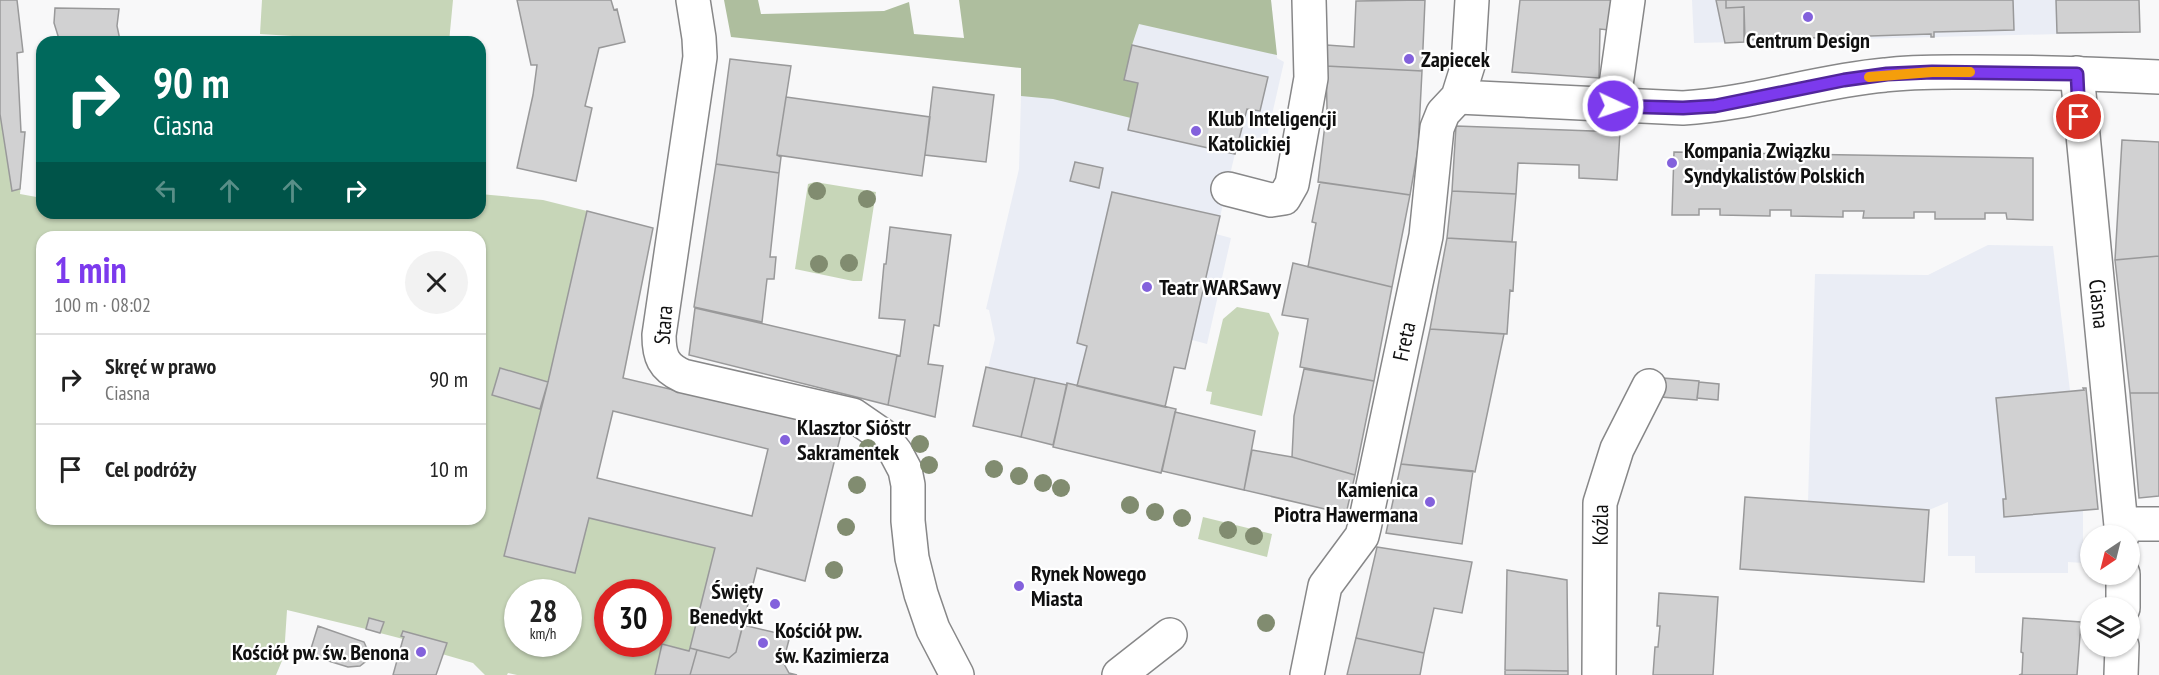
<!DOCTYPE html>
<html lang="pl">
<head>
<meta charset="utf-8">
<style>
  :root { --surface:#fff; --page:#f2f2f2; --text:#222; --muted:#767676; --line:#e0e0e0; --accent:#7c3aed }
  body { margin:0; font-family:"PT Sans Narrow",sans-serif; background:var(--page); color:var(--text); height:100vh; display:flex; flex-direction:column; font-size:22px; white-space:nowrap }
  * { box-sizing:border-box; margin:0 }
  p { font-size:20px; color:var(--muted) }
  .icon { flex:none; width:33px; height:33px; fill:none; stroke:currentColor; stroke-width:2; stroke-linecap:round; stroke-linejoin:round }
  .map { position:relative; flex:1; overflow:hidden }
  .details { position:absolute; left:36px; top:231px; width:450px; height:294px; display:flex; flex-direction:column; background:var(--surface); border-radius:18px; box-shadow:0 2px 4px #0004 }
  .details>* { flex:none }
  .guide { position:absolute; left:36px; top:36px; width:450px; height:183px; border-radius:18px; box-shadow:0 2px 4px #0004; background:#00695c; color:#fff; overflow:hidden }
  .needle { width:39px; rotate:215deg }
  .fabs { position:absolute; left:2080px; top:525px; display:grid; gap:12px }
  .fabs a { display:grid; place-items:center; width:60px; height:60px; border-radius:50%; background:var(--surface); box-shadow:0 2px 4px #0004; font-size:30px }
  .speed { position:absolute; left:504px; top:579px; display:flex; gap:12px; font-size:30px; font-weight:700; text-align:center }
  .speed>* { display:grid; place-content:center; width:78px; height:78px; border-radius:50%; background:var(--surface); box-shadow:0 2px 4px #0004; line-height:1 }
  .speed small { font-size:15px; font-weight:400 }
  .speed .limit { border:9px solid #d22; background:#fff; color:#111 }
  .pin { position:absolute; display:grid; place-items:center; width:51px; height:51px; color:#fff; margin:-26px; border:3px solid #fff; border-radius:50%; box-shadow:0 2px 6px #0007 }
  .me { position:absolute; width:66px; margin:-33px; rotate:93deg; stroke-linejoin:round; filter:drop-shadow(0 0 4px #0008) }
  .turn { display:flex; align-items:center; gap:21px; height:126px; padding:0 18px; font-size:27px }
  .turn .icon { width:78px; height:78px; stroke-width:2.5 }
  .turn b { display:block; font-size:42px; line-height:51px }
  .lanes { display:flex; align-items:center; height:57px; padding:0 18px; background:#0003; justify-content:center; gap:30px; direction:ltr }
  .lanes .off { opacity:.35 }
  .round { display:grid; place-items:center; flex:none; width:63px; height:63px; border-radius:32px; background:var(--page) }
  .summary { display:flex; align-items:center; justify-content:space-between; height:102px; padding:0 18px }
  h1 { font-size:36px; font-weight:700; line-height:45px; color:var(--accent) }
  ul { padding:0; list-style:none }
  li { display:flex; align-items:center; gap:18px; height:90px; padding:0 18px; border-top:2px solid var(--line) }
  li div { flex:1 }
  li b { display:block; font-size:22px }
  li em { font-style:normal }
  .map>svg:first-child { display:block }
</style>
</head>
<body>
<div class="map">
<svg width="2159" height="675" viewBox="0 0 2159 675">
  <rect width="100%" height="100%" fill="#f8f8f9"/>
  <path fill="#eaedf5" d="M 996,0 L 1271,0 L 1277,58 L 1284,62 L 1264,150 L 1237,145 L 1216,234 L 1231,238 L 1207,344 L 1192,340 L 1185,369 L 1174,367 L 1165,407 L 988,368 L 995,339 L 989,310 L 986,309 L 1019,169 L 1021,96 L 1021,68 Z
    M 1692,0 L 2139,0 L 2140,32 L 1694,43 Z
    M 1988,245 L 2053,246 L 2070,391 L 2086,388 L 2098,509 L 2083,511 L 2083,563 L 2068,562 L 2068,573 L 1975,573 L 1975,556 L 1948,556 L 1948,502 L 1929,510 L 1808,501 L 1815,274 L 1928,275 Z"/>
  <path fill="#c7d6b8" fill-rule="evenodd" d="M 0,0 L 17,0 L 23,52 L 17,53 L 21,131 L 25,132 L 20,194 L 42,198 L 42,213 L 480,213 L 480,194 L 543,200 L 587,211 L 548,382 L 504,555 L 575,573 L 589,518 L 715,548 L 689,651 L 663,644 L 655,675 L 517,675 L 508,673 L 507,675 L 485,675 L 473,663 L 442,654 L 447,643 L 403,631 L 401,636 L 404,637 L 403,639 L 380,633 L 383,621 L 369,618 L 366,629 L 287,610 L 284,656 L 276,675 L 0,675 ZM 42,237 L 480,237 L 480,519 L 42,519 ZM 518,592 L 568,592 L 568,644 L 518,644 ZM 608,592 L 658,592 L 658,644 L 608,644 Z
    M 262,0 L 453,0 L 449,42 L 390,42 L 260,34 Z
    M 815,182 L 876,192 L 862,281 L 853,281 L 795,269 L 808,184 Z
    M 1237,307 L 1269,313 L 1279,333 L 1262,416 L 1210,404 L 1212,392 L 1206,391 L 1223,319 Z
    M 1203,517 L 1272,534 L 1267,557 L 1198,539 Z"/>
  <path fill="#aebe9e" d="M 724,0 L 758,0 L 761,14 L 884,11 L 909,2 L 914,34 L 964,38 L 959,0 L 1271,0 L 1277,55 L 1139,24 L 1132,45 L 1138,83 L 1131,118 L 1053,99 L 1021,96 L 1021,68 L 731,37 Z"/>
  <path fill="#d1d1d2" stroke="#99999a" stroke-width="1.5" fill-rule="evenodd" d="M 0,0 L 17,0 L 23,52 L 17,53 L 21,132 L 25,132 L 20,189 L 12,191 L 0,114 Z
    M 517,0 L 611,0 L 614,10 L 617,9 L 625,42 L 599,48 L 585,106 L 592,108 L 576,181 L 517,168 L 533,95 L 537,65 L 531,65 Z
    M 1425,0 L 1422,71 L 1326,66 L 1327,45 L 1354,47 L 1356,1 Z
    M 1520,0 L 1611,0 L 1609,30 L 1600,29 L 1599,78 L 1512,72 Z
    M 1716,0 L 1726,0 L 1726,8 L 1744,7 L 1744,42 L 1725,43 Z
    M 1726,0 L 2013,0 L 2014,30 L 1934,32 L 1934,37 L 1931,37 L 1931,34 L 1745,40 L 1744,7 L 1726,8 Z
    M 2056,0 L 2139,0 L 2140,32 L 2057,33 Z
    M 55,8 L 119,9 L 117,26 L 120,40 L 59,39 L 54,23 Z
    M 1132,45 L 1268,77 L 1260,111 L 1247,109 L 1235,154 L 1128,130 L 1138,83 L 1124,80 Z
    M 730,59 L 791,66 L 777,155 L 781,157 L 779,173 L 716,164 Z
    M 1326,66 L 1422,71 L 1418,149 L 1410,195 L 1318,182 L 1327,108 Z
    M 933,87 L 994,95 L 986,162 L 925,155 Z
    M 786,97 L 930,117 L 922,176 L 777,155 Z
    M 1456,126 L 1620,132 L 1617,180 L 1579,178 L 1579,165 L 1518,163 L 1516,194 L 1452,191 Z
    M 2122,140 L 2159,142 L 2159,256 L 2115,260 Z
    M 1674,152 L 2033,158 L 2033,220 L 2007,219 L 2006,213 L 1985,213 L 1985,219 L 1935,219 L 1935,212 L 1914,212 L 1914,218 L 1863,218 L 1864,211 L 1843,211 L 1843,217 L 1791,216 L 1791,210 L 1770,210 L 1770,216 L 1720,215 L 1720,209 L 1699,209 L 1699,215 L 1672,215 Z
    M 1075,162 L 1103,168 L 1099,188 L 1070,181 Z
    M 716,164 L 779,173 L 770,257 L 776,257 L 774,279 L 767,279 L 762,322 L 694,307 Z
    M 1320,182 L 1410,195 L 1392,287 L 1308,267 L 1316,223 L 1312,222 Z
    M 1452,191 L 1516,194 L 1512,242 L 1447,238 Z
    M 1112,192 L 1220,216 L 1185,369 L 1174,367 L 1165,407 L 1077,386 L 1087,346 L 1077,343 Z
    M 587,211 L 653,228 L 623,378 L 842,430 L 805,581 L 757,568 L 736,652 L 729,658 L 690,648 L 715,548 L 589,518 L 575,573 L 504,556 L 548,382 ZM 613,411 L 768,449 L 752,516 L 597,478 Z
    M 890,227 L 951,235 L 939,326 L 934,325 L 928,364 L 943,366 L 935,417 L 888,405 L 897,355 L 900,356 L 905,320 L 879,318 L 884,264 L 886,264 Z
    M 1447,238 L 1516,242 L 1513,291 L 1510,290 L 1507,334 L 1430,329 Z
    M 2159,256 L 2159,393 L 2130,393 L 2115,260 Z
    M 1293,263 L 1392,287 L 1374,381 L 1300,367 L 1308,319 L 1282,315 Z
    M 695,308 L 897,355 L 888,405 L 689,355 Z
    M 1430,329 L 1504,334 L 1475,472 L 1401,464 Z
    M 986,367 L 1035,378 L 1021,437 L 973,426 Z
    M 500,368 L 548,382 L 540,409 L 492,395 Z
    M 1304,369 L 1374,381 L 1355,475 L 1292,457 L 1294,416 Z
    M 1035,378 L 1067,385 L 1053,445 L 1021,437 Z
    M 1663,378 L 1699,381 L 1697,400 L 1661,397 Z
    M 1699,382 L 1719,384 L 1718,400 L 1697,398 Z
    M 1067,383 L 1176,409 L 1161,473 L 1053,447 Z
    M 2083,388 L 2086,388 L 2098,509 L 2004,517 L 2003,499 L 2006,499 L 1996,398 L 2084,390 Z
    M 2130,393 L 2159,393 L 2159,496 L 2139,498 Z
    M 1175,412 L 1255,431 L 1244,490 L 1162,471 Z
    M 1252,450 L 1292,457 L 1355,475 L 1346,514 L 1244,490 Z
    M 1401,464 L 1473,471 L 1462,544 L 1386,533 Z
    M 1745,497 L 1929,510 L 1924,582 L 1740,569 Z
    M 1377,547 L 1472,562 L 1462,613 L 1434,608 L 1424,653 L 1356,638 Z
    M 1507,570 L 1567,580 L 1568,671 L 1505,670 Z
    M 1659,593 L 1718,597 L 1713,675 L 1653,675 L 1655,647 L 1658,647 L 1660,626 L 1657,626 Z
    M 369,618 L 384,622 L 380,633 L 366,629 Z
    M 2023,618 L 2081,622 L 2077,675 L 2019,675 L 2022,674 L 2023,653 L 2021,652 Z
    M 743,625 L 790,636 L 783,662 L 789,673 L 797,675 L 690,675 L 697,650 L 729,658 L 736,652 Z
    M 318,626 L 364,642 L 368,651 L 365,662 L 360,666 L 348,667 L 309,655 Z
    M 403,631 L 447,643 L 436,675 L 393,675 L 403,639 L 404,637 L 401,636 Z
    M 1356,638 L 1424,653 L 1420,675 L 1347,675 Z
    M 662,644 L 689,651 L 690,648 L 697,650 L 690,675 L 655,675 Z
    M 1505,670 L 1568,671 L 1568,675 L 1505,675 Z"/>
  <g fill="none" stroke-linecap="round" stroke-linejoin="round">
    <defs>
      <g id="minor">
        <path d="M 693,0 L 699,38 L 700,57 L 659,335 C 659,356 663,367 683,376 L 853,415 L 882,435 L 896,453 L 905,470 L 908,485 L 908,521 L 912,558 L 921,594 L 933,629 L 957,675"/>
        <path id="s1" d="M 2077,73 L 2122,536"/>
        <path d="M 1458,97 L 1683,108 C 1751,104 1817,81 1885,75 C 1915,71 1946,72 1976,72 C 2037,72 2098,74 2159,77"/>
        <path d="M 1613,106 L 1628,0"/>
        <path d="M 1228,189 L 1271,200 L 1284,198 L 1292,184 L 1311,78 L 1309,0"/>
        <path d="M 2122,524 L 2159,524"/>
        <path d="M 2123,608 L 2123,574"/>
        <path d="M 1119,675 L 1170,635"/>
        <path id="s2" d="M 1307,675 L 1325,586 L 1362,536 L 1364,528 L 1426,236 L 1437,128 L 1443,113 L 1458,97 L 1468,65 L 1472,0"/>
        <path id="s3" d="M 1599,675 L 1600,503 L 1617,449 L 1649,386"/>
        <path d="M 2121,675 L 2122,646"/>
      </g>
    </defs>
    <use href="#minor" stroke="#878788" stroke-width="36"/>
    <use href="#minor" stroke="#fff" stroke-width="33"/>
  </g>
  <g fill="#818c70">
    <circle cx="817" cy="191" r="9"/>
    <circle cx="867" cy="199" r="9"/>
    <circle cx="849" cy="263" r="9"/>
    <circle cx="819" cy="264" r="9"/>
    <circle cx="920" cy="444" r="9"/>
    <circle cx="868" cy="448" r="9"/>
    <circle cx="929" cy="465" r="9"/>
    <circle cx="994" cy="469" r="9"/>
    <circle cx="1019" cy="476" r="9"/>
    <circle cx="1043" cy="483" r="9"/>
    <circle cx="857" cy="485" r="9"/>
    <circle cx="1061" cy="488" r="9"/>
    <circle cx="1130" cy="505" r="9"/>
    <circle cx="1155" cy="512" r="9"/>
    <circle cx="1182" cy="518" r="9"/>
    <circle cx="846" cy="527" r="9"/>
    <circle cx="1228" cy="530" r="9"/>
    <circle cx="1254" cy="536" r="9"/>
    <circle cx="834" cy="570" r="9"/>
    <circle cx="1266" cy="623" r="9"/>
  </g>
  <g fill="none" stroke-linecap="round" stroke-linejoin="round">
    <defs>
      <path id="route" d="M 1613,106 L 1683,108 L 1715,106 L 1844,80 L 1887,74 L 1932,72 L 2077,74 L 2079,117"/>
    </defs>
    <use href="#route" stroke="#51269a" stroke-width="15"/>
    <use href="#route" stroke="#7c3aed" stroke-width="10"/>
    <path stroke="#f59e0b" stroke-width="10" d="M 1869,77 L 1932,72 L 1970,72"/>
  </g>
  <g fill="#8361dc" stroke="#fff" stroke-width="2">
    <circle cx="1808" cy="17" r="6"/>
    <circle cx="1409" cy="59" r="6"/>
    <circle cx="1196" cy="131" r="6"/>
    <circle cx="1672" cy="163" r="6"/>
    <circle cx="1147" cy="287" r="6"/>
    <circle cx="785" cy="440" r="6"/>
    <circle cx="1430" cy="502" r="6"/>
    <circle cx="1019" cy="586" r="6"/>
    <circle cx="775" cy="604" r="6"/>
    <circle cx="763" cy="643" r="6"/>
    <circle cx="421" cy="652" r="6"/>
  </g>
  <g text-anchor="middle" stroke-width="4.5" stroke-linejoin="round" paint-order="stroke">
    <g font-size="22" font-weight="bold" fill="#101010" stroke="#fff" text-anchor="start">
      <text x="1808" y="48" text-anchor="middle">Centrum Design</text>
      <text x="1421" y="67">Zapiecek</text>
      <text x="1208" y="126">Klub Inteligencji<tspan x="1208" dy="25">Katolickiej</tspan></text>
      <text x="1684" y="158">Kompania Związku<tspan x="1684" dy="25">Syndykalistów Polskich</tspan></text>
      <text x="1159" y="295">Teatr WARSawy</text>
      <text x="797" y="435">Klasztor Sióstr<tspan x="797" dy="25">Sakramentek</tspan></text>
      <text x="1418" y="497" text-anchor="end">Kamienica<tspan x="1418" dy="25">Piotra Hawermana</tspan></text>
      <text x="1031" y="581">Rynek Nowego<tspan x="1031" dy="25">Miasta</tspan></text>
      <text x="763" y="599" text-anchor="end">Święty<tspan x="763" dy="25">Benedykt</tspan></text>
      <text x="775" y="638">Kościół pw.<tspan x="775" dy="25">św. Kazimierza</tspan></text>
      <text x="409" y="660" text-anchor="end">Kościół pw. św. Benona</text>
    </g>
    <g font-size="22" fill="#101010" stroke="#fff">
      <text dy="8" stroke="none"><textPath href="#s1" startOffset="232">Ciasna</textPath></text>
      <text transform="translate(663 325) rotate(-86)" y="8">Stara</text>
      <text dy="8" stroke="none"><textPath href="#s2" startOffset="352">Freta</textPath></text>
      <text dy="8" stroke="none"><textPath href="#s3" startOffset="150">Koźla</textPath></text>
    </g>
  </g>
</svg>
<div class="fabs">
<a><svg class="needle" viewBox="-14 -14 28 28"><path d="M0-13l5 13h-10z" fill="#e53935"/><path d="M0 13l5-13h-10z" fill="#767676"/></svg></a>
<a><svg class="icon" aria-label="layers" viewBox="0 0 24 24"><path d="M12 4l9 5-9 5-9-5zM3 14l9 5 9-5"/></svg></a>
</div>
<div class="speed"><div>28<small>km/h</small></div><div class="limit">30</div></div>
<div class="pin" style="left:2079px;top:117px;background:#d93025"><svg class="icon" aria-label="arrive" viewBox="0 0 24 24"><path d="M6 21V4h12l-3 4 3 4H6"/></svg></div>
<svg class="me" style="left:1613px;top:106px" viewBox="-20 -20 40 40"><circle r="17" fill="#7c3aed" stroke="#fff" stroke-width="3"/><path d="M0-11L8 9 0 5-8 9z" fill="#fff"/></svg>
<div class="guide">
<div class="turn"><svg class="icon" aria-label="right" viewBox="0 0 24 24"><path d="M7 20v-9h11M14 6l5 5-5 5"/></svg><div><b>90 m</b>Ciasna</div></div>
<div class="lanes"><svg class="icon off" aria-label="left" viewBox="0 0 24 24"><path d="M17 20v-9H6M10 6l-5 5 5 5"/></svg><svg class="icon off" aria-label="ahead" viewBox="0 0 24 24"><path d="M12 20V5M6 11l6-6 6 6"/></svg><svg class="icon off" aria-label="ahead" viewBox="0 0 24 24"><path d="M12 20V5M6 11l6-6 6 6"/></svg><svg class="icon" aria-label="right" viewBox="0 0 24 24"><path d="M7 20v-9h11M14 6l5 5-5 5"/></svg></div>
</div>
<section class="details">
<div class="summary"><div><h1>1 min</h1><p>100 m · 08:02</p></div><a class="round"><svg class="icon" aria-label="close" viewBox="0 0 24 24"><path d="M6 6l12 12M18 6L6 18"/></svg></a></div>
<ul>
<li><svg class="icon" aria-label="right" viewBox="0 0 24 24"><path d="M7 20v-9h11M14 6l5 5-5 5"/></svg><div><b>Skręć w prawo</b><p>Ciasna</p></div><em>90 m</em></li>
<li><svg class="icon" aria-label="arrive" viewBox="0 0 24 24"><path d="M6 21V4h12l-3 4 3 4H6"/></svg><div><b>Cel podróży</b></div><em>10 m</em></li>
</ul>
</section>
</div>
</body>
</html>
